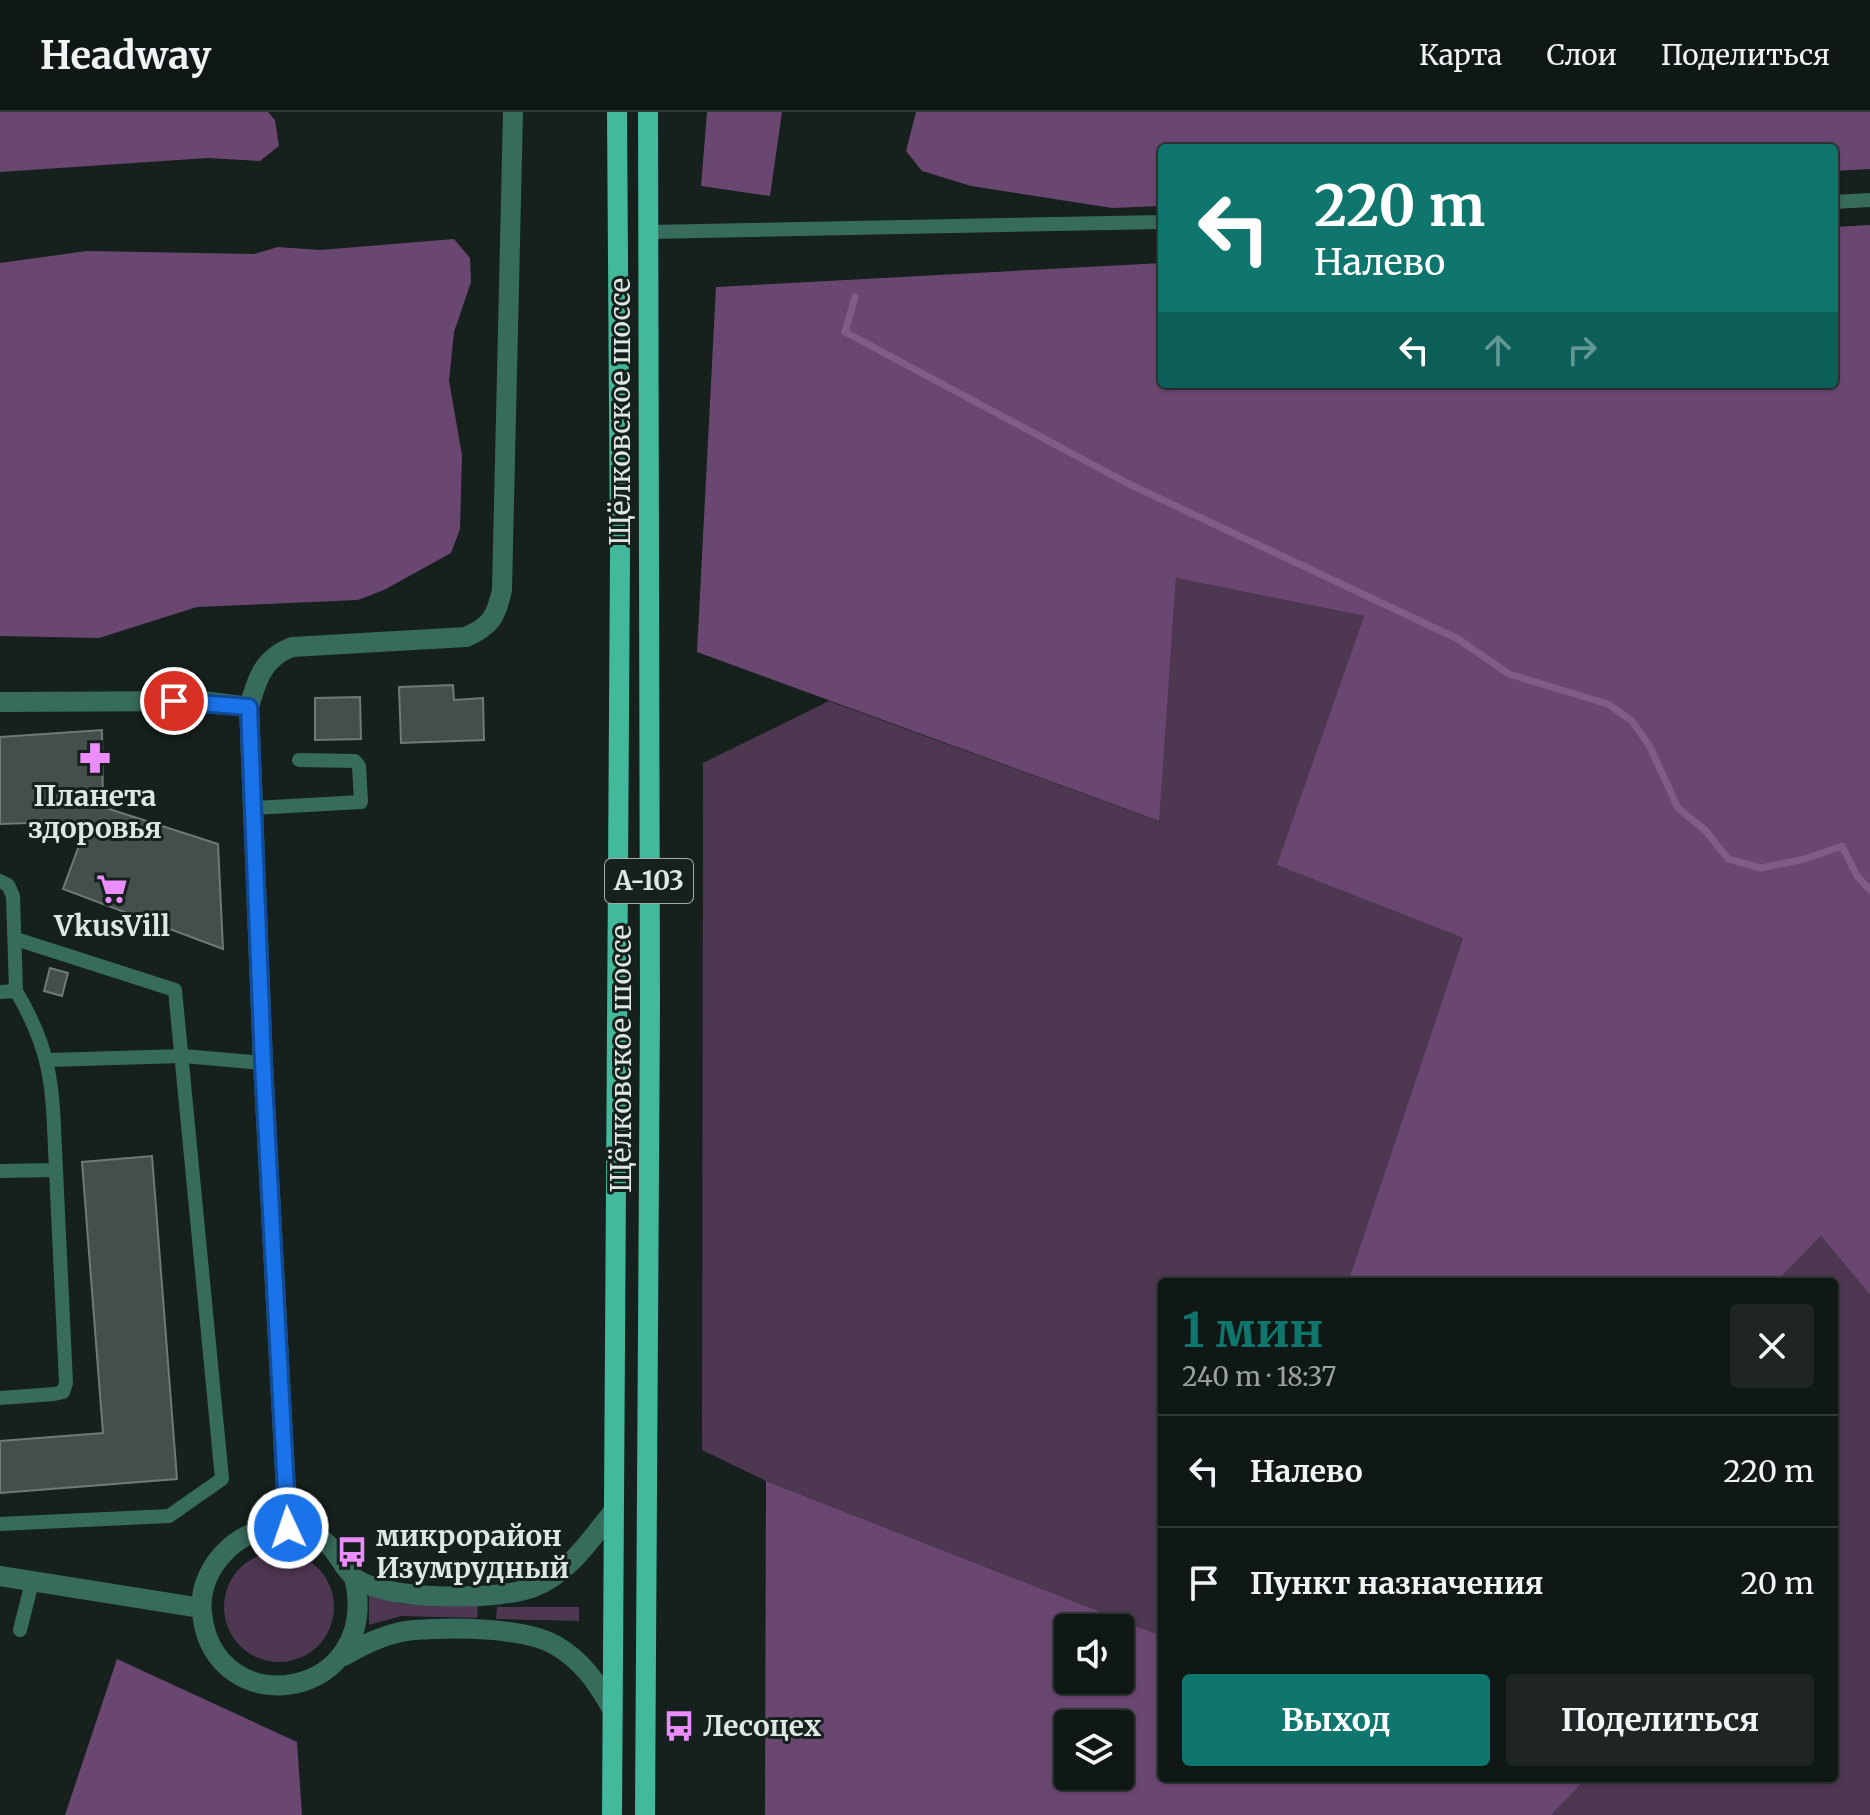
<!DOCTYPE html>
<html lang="ru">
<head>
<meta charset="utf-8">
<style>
  :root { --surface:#101816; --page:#1e2523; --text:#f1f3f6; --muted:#9ca0a1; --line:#303735; --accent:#0f766e }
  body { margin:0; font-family:Merriweather,serif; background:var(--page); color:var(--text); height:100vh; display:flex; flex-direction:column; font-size:30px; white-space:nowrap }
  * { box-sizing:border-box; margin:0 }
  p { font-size:26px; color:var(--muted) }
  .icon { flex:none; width:44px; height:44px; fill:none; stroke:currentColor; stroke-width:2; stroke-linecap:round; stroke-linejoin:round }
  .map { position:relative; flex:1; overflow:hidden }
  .drawer { position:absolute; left:1158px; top:1166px; width:680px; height:504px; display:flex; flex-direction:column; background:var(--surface); border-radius:8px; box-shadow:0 2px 6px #0004,0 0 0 2px var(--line) }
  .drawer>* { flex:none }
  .top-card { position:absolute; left:1158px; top:32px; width:680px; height:244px; border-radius:8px; box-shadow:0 2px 6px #0004,0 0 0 2px var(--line); background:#0f766e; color:#fff; overflow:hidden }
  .controls { position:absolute; left:1054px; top:1502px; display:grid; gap:16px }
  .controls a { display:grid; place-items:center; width:80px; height:80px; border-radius:8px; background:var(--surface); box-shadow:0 2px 6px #0004,0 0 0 2px var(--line); font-size:40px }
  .pin { position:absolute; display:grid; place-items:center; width:68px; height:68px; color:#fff; margin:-34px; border:4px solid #fff; border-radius:50%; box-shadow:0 2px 8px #0007 }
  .me { position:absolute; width:88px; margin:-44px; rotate:357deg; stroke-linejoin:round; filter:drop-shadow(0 0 6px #0008) }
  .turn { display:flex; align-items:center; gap:28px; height:168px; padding:0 24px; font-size:36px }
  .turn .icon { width:104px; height:104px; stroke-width:2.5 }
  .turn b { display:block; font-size:56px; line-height:68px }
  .lanes { display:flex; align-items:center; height:76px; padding:0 24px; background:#0003; justify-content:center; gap:40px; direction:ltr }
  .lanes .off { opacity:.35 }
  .round { display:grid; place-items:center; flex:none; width:84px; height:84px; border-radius:8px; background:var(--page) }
  .summary { display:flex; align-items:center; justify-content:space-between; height:136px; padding:0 24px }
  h1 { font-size:48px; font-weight:700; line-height:60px; color:var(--accent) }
  .cta { display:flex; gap:16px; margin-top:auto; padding:16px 24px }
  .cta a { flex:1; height:92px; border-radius:8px; background:var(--accent); color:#fff; font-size:32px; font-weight:700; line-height:92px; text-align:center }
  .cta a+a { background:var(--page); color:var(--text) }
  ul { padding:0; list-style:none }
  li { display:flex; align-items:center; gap:24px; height:112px; padding:0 24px; border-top:2px solid var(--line) }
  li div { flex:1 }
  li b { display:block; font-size:30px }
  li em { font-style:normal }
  header { display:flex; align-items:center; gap:48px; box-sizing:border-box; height:112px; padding:0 40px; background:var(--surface); border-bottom:2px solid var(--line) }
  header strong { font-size:38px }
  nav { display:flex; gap:44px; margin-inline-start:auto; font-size:28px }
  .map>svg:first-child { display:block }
</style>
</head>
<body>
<header>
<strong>Headway</strong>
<nav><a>Карта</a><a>Слои</a><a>Поделиться</a></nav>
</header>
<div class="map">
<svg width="1870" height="1703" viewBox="0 0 1870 1703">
  <rect width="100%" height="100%" fill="#16201d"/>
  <path fill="#4e3751" d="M 1176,466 L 1364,504 L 1278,753 L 1463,826 L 1348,1170 L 1162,1170 L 1162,1524 L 766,1369 L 702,1338 L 703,651 L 829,589 L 1158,709 Z
    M 1821,1124 L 1870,1183 L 1870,1703 L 1551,1703 L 1587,1666 L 1834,1666 L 1834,1170 L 1776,1170 Z
    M224 1495a55 55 0 1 1 110 0a55 55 0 1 1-110 0Z
    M 369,1483 L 403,1492 L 478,1494 L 477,1506 L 401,1504 L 369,1513 Z
    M 497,1495 L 579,1495 L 579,1509 L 496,1507 Z"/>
  <path fill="#6a4770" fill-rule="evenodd" d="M 0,0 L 268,0 L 275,8 L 279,34 L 260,49 L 208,46 L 0,60 Z
    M 707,0 L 782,0 L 770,84 L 701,74 Z
    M 916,0 L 1870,0 L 1870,57 L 1834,59 L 1834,36 L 1162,36 L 1162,94 L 1112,96 L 971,74 L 922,59 L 906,39 Z
    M 1870,113 L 1870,1183 L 1821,1124 L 1776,1170 L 1348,1170 L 1463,826 L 1277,753 L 1364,504 L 1176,466 L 1159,709 L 697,540 L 716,175 L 1162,151 L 1162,272 L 1834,272 L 1834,115 Z
    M 454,127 L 470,146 L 471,170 L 454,220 L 449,269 L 462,343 L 460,417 L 451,441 L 384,478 L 358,488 L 197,495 L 99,526 L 0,524 L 0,151 L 87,139 L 254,142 L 278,135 L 320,138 Z
    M 766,1369 L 1162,1524 L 1162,1666 L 1587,1666 L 1551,1703 L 765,1703 ZM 1120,1516 L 1120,1568 L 1068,1568 L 1068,1516 ZM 1120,1612 L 1120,1664 L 1068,1664 L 1068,1612 Z
    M 117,1547 L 297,1630 L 302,1703 L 65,1703 Z"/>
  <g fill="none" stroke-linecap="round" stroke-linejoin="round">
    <path stroke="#805c86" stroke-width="7" d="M 855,185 L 845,220 L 1127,371 L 1458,527 L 1509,562 L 1608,592 L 1632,609 L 1649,633 L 1678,696 L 1706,719 L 1728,747 L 1761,756 L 1805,747 L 1842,734 L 1857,764 L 1870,778"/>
  </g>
  <path fill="#434f4b" stroke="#6d7a76" stroke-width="2" d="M 453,573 L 454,588 L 483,586 L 484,628 L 401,631 L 399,575 Z
    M 360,585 L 361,627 L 315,628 L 315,586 Z
    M 102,618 L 103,695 L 218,732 L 223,837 L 63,777 L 88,709 L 0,712 L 0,625 Z
    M 50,856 L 68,861 L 62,884 L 44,879 Z
    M 152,1044 L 177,1367 L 0,1381 L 0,1329 L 103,1321 L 82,1050 Z"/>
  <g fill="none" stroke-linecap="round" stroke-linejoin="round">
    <path stroke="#376b5c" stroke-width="14" d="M 1834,90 L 1870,88
      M 647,120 L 1162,110
      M 253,696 L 361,690 L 359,654 L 355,649 L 299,648
      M 0,769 L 8,773 L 13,784 L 16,879
      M 0,880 L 16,879 C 56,946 52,984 56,1058 L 0,1059
      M 48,948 L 183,944 L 263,951
      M 0,1286 L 54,1282 L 63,1280 L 66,1271 L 56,1058
      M 0,1412 L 169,1404 L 222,1367 L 175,878 L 16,827
      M 20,1518 L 32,1470"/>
    <path stroke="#376b5c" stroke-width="20" d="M 0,590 L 203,589 L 249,595
      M 288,1416 L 263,951 L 249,595 C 257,567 263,546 292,535 L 466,525 C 491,514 496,505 502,478 L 513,0
      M 0,1464 L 201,1496
      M 354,1465 C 384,1588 214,1615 202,1501 C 199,1476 211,1452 229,1436 C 249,1417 281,1411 308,1421 C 339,1432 337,1451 355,1466 C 384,1489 500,1489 534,1475 C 568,1462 590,1428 612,1401
      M 344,1544 C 364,1532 391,1520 414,1518 C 451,1515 523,1515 555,1533 C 583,1549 597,1571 612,1597"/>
    <path stroke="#41b99a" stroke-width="20" d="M 612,1703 L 620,444 L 617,0
      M 645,1703 L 650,894 L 648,0"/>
  </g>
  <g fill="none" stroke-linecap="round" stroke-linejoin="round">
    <defs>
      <path id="route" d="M 174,589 L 249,595 L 263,951 L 288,1416"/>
    </defs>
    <use href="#route" stroke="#114b97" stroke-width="20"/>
    <use href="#route" stroke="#1a73e8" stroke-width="14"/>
  </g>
  <defs>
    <symbol id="pharmacy-bare" viewBox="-9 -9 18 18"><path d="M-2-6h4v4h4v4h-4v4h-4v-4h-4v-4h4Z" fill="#eb8dfc" stroke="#16201d" stroke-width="2.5" paint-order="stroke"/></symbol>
    <symbol id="supermarket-bare" viewBox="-9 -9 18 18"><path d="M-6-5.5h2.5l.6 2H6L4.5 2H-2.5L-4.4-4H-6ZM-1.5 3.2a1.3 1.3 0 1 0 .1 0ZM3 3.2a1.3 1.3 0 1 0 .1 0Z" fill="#eb8dfc" stroke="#16201d" stroke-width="2.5" paint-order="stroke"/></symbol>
    <symbol id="bus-bare" viewBox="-9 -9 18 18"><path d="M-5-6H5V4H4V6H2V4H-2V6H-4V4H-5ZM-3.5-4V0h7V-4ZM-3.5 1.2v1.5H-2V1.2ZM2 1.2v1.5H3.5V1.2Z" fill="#eb8dfc" stroke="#16201d" stroke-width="2.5" paint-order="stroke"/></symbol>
  </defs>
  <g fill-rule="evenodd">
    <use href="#pharmacy-bare" x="73" y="624" width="44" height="44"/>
    <use href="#supermarket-bare" x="90" y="755" width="44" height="44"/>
    <use href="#bus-bare" x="330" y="1418" width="44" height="44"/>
    <use href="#bus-bare" x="657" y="1592" width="44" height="44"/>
  </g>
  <g text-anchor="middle" stroke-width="6" stroke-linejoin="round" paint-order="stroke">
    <rect fill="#16201d" stroke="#a3aba8" stroke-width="2" x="605" y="747" width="88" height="44" rx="6"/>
    <g font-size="26" font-weight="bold" fill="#dfe7e4">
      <text x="649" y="778">А-103</text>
    </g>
    <g font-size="28" fill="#dfe7e4" stroke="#16201d">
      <text transform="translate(620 300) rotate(-90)" y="10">Щёлковское шоссе</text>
      <text transform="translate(621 947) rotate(-90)" y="10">Щёлковское шоссе</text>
    </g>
    <g font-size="28" font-weight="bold" fill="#dfe7e4" stroke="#16201d">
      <text x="95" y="694">Планета<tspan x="95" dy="32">здоровья</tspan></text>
      <text x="112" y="824">VkusVill</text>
      <text x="376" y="1434" text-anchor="start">микрорайон<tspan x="376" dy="32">Изумрудный</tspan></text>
      <text x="703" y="1624" text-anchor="start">Лесоцех</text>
    </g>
  </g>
</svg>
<div class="controls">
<a><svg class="icon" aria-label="sound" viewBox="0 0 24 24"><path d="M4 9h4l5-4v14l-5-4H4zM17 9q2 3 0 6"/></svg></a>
<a><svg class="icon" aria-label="layers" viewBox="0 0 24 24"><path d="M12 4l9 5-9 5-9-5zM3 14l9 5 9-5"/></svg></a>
</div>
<div class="pin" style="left:174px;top:589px;background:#d93025"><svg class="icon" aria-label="arrive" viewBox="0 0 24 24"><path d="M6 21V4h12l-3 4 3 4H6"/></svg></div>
<svg class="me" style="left:288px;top:1416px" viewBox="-20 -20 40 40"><circle r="17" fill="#1a73e8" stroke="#fff" stroke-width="3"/><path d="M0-11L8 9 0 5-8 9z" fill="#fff"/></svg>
<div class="top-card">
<div class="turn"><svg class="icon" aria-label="left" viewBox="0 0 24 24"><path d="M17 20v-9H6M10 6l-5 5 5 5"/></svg><div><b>220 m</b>Налево</div></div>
<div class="lanes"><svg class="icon" aria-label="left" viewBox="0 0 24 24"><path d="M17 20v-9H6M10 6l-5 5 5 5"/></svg><svg class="icon off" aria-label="ahead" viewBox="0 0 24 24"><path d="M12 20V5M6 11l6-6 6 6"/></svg><svg class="icon off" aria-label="right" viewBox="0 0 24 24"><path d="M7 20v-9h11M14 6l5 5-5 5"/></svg></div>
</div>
<section class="drawer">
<div class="summary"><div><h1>1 мин</h1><p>240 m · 18:37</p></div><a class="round"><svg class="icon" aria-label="close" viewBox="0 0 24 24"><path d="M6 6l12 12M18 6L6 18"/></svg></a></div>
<ul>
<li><svg class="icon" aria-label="left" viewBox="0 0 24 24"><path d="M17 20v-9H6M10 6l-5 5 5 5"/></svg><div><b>Налево</b></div><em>220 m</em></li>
<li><svg class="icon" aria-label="arrive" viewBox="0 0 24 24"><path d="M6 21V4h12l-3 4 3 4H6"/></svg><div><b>Пункт назначения</b></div><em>20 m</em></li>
</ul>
<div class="cta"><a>Выход</a><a>Поделиться</a></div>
</section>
</div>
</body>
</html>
